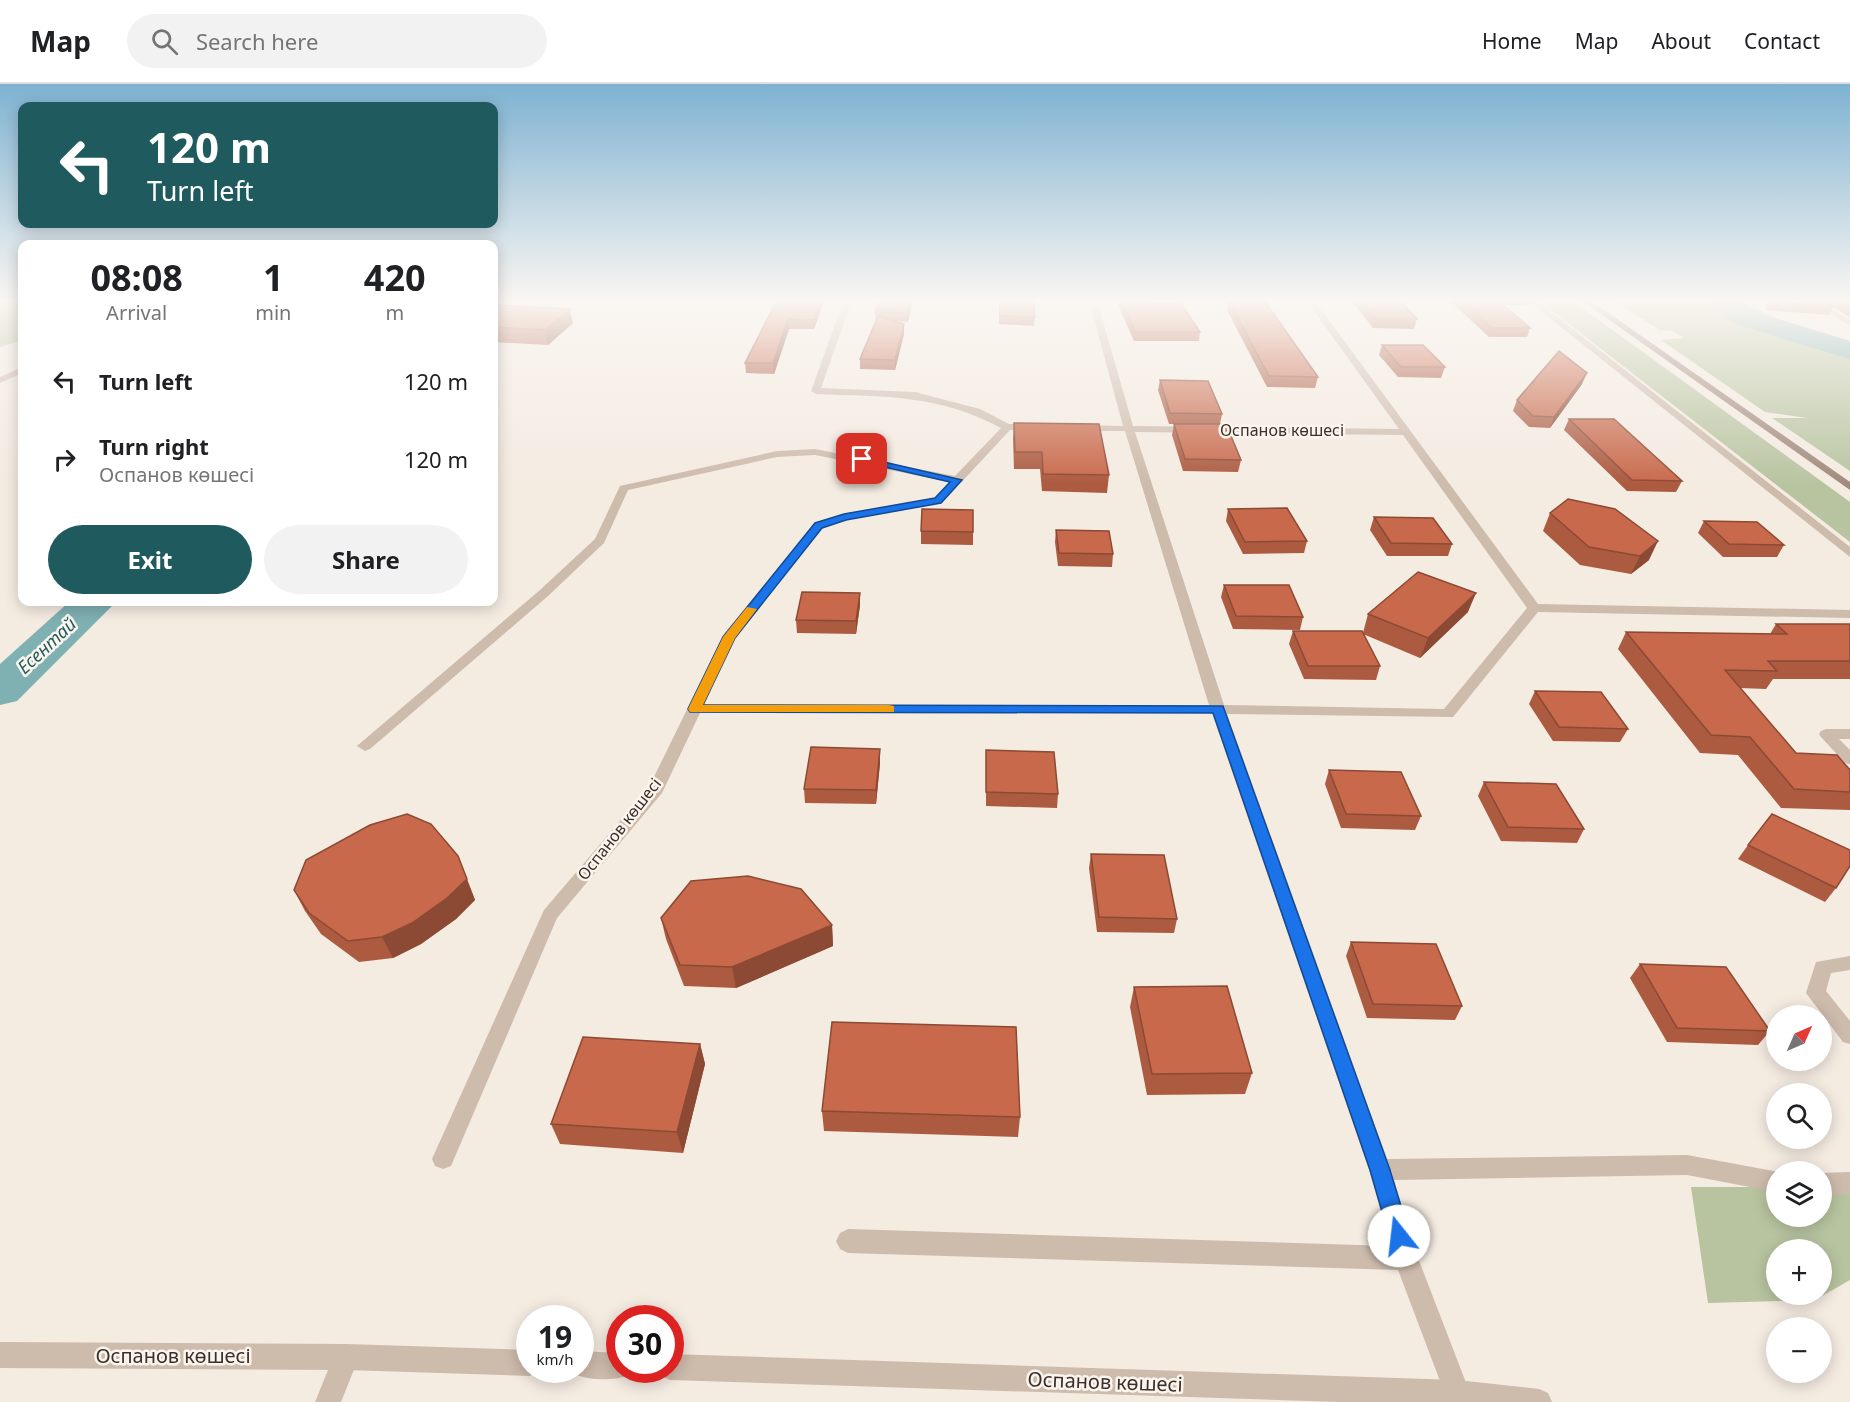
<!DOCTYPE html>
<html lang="en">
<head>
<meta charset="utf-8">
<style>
  :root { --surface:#fff; --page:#f2f2f2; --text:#202124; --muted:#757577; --line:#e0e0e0; --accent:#1f5a5e }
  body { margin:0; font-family:"Noto Sans",sans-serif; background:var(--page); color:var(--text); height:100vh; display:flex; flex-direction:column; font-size:22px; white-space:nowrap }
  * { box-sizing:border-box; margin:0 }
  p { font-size:20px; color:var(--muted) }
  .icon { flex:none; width:33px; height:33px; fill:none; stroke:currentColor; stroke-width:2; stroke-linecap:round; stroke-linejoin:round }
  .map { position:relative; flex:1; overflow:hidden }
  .panel { position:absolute; left:18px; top:156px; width:480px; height:366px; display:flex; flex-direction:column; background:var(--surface); border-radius:12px; box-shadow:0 3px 15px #0003 }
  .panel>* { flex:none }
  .top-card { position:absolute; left:18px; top:18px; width:480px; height:126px; border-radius:12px; box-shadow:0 3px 15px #0003; background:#1f5a5e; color:#fff; overflow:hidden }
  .needle { width:39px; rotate:45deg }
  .buttons { position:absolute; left:1766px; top:921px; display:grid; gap:12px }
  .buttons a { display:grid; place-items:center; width:66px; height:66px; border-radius:50%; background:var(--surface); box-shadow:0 3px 15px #0003; font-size:30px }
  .speed { position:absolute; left:516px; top:1221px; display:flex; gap:12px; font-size:30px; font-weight:700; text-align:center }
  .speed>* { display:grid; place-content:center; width:78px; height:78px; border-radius:50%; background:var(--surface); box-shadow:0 3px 15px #0003; line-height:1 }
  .speed small { font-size:15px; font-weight:400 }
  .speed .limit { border:9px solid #d22; background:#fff; color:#111 }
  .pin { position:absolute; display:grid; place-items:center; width:51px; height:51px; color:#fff; margin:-26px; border-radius:12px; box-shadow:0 3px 9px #0006 }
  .me { position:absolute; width:66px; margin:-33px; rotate:344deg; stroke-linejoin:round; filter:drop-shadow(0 0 4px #0008) }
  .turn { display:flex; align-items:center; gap:21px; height:126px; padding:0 30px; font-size:27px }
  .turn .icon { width:78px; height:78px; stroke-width:2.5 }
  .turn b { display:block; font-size:42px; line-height:51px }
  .eta { display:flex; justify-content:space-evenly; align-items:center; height:102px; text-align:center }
  .eta b { font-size:36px; font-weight:700; line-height:42px }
  .cta { display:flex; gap:12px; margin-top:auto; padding:12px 30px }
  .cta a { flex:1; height:69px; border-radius:36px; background:var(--accent); color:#fff; font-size:24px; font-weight:700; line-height:69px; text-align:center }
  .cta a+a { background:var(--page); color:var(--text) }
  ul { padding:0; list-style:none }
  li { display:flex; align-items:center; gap:18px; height:78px; padding:0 30px }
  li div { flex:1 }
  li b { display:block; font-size:22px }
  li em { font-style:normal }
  header { display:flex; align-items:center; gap:36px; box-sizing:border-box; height:84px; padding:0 30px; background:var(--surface); border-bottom:2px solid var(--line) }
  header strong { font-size:28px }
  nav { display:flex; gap:33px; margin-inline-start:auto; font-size:21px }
  .search { width:420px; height:54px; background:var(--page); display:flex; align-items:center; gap:15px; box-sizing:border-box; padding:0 21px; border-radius:33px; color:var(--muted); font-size:22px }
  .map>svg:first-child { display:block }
</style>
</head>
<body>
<header>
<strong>Map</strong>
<div class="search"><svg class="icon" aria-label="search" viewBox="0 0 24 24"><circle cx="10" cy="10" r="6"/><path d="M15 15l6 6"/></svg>Search here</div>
<nav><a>Home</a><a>Map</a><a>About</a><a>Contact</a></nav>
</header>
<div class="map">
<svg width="1850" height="1318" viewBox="0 0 1850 1318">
  <rect width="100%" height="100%" fill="#f4ebe1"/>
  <path fill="#b8c4a0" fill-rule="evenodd" d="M 0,216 L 22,216 L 22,256 L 0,263 Z
    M 1538,216 L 1571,216 L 1850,418 L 1850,458 Z
    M 1612,216 L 1740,216 L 1784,238 L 1850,257 L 1850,387 L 1772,334 L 1807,334 L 1765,328 L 1661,256 L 1684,254 L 1673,247 L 1660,246 Z
    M 1691,1103 L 1776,1103 L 1776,1132 L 1821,1132 L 1821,1103 L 1850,1103 L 1850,1196 L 1815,1216 L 1708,1219 ZM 1776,1166 L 1821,1166 L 1821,1210 L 1776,1210 Z"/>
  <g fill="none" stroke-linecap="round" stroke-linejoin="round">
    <path fill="#7fb0b2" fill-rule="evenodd" d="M 1715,216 L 1742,216 L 1758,229 L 1850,257 L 1850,275 L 1738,241 L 1728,234 Z
      M 69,518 L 116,518 L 17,617 L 0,621 L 0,580 Z"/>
    <path fill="#cdbbac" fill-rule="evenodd" d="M 844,216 L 852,216 L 821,304 L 915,308 L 980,325 L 1009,340 L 1034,340 L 1039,343 L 1034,346 L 1010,346 L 942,419 L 846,436 L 822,444 L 735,554 L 704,621 L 1209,621 L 1125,347 L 1079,347 L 1074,344 L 1079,341 L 1123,342 L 1089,216 L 1097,216 L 1133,342 L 1399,345 L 1306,216 L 1314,216 L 1538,520 L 1850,526 L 1850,534 L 1538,528 L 1453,633 L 1227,630 L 1387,1075 L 1687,1071 L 1779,1088 L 1776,1088 L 1776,1108 L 1687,1091 L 1394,1096 L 1418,1174 L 1470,1309 L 1466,1318 L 1448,1318 L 1398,1186 L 848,1169 L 840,1165 L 836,1157 L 840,1149 L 848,1145 L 1391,1162 L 1369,1086 L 1212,629 L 700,629 L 662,709 L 557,834 L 451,1082 L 443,1085 L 435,1082 L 432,1075 L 544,826 L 649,703 L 724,550 L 814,440 L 844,430 L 934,414 L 950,398 L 815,371 L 777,373 L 628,406 L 604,459 L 548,512 L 370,665 L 365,667 L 357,662 L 540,506 L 595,455 L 620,402 L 777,367 L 815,365 L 955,392 L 1001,344 C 938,310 885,313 816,310 L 811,307 ZM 1135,348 L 1403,351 L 1527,524 L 1444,625 L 1224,621 Z
      M 1527,216 L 1536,216 L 1850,463 L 1850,473 Z
      M 1809,216 L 1818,216 L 1850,236 L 1850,242 Z
      M 22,283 L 22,289 L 0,299 L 0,293 Z
      M 1826,645 L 1850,645 L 1850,655 L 1839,655 L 1850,666 L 1850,680 L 1845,679 L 1821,653 L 1819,650 L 1821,647 Z
      M 1850,872 L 1850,886 L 1831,889 L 1826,907 L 1850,937 L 1850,960 L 1843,958 L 1806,909 L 1816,878 Z
      M 1850,1088 L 1850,1110 L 1821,1111 L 1821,1089 Z
      M 346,1260 L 355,1264 L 359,1273 L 341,1318 L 315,1318 L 337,1264 Z"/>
    <path fill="#cdbbac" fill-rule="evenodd" d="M 0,1258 L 346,1260 L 530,1266 L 530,1286 L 540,1286 L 530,1292 L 346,1286 L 0,1284 Z
      M 580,1267 L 620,1269 L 620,1286 L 631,1286 L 629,1291 C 613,1298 587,1296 571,1289 L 570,1286 L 580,1286 Z
      M 670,1270 L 1457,1296 L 1539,1305 L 1548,1309 L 1552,1318 L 1340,1318 L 670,1296 L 661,1292 L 658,1286 L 670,1286 Z"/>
    <path fill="#a18a7d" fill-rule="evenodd" d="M 1581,216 L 1590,216 L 1850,398 L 1850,406 Z"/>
  </g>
  <path fill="#ac5a40" d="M 777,216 L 824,216 L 814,245 L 789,245 L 774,290 L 746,289 L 745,279 Z
    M 880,216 L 913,216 L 908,238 L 895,237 L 904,240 L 904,250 L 895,286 L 860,285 L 860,275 L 876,237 L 875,228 Z
    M 999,216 L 1035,233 L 1034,242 L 999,240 Z
    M 1116,216 L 1152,216 L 1153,219 L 1200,248 L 1199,257 L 1134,257 Z
    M 1351,216 L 1400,216 L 1417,235 L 1414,245 L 1373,244 Z
    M 1449,216 L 1531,216 L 1530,221 L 1502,221 L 1530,244 L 1527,253 L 1489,253 Z
    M 1767,216 L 1850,216 L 1850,233 L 1833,223 L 1829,231 L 1766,226 Z
    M 1229,217 L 1318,293 L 1315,304 L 1267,303 L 1227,226 Z
    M 494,225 L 573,239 L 548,261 L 494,258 Z
    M 1382,261 L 1445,283 L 1441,294 L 1398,293 L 1379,271 Z
    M 1160,296 L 1222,330 L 1220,340 L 1241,376 L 1238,388 L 1183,387 L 1172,351 L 1174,340 L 1169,340 L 1158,306 Z
    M 1582,300 L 1550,344 L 1529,343 L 1513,327 L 1517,316 Z
    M 1569,335 L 1682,397 L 1676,408 L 1627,407 L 1564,346 Z
    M 1014,339 L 1109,391 L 1107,409 L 1042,407 L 1040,385 L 1014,385 L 1013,355 Z
    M 1228,425 L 1307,457 L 1304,469 L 1243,470 L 1226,437 Z
    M 973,426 L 973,461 L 921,460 L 921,447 Z
    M 1550,429 L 1649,476 L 1631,490 L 1580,481 L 1543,447 Z
    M 1374,433 L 1452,460 L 1448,472 L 1387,472 L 1370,446 Z
    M 1704,437 L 1784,461 L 1777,473 L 1723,473 L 1698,449 Z
    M 1056,446 L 1113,470 L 1112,483 L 1058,482 L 1055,458 Z
    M 1224,501 L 1303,533 L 1300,546 L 1233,545 L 1221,513 Z
    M 860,509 L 860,521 L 856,550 L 797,549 L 796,536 Z
    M 1468,528 L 1420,574 L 1363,550 L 1380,582 L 1376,596 L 1304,595 L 1289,560 L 1293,547 L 1363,549 L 1368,530 Z
    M 1776,540 L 1850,540 L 1850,595 L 1773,595 L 1766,605 L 1740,604 L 1796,669 L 1850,686 L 1850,726 L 1781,724 L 1738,671 L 1700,669 L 1618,565 L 1626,548 L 1770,550 Z
    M 1535,607 L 1628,645 L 1620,658 L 1553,657 L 1529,620 Z
    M 986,666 L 1058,710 L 1057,724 L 986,722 Z
    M 880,679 L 876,720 L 805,719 L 804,705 Z
    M 1329,686 L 1421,732 L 1415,746 L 1341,744 L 1325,700 Z
    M 1484,698 L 1584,745 L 1577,759 L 1501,757 L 1478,712 Z
    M 1748,761 L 1836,804 L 1825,818 L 1738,775 Z
    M 1091,770 L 1177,835 L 1174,849 L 1097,848 L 1089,784 Z
    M 458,772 L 475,816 L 456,835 L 421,860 L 393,874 L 359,878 L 321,850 L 305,827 L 294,806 Z
    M 661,834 L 832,841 L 833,862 L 736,904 L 684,902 L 666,855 Z
    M 1351,858 L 1462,922 L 1455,936 L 1367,934 L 1346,872 Z
    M 1640,880 L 1770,947 L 1758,961 L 1667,958 L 1630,894 Z
    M 1134,903 L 1252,989 L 1245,1010 L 1147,1011 L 1130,923 Z
    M 700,960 L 705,980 L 683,1069 L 560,1060 L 551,1040 Z
    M 822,1027 L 1020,1033 L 1018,1053 L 824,1047 Z"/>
  <path fill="#8c4a34" d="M 820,216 L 824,216 L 814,245 L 814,236 Z
    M 911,216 L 913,216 L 908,238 L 907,229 Z
    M 570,225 L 573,239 L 548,261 L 545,246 Z
    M 788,235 L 789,245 L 774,290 L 773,279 Z
    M 904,240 L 904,250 L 895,286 L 895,276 Z
    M 1587,289 L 1582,300 L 1550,344 L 1554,333 Z
    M 1658,457 L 1649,476 L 1631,490 L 1640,472 Z
    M 860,509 L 860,521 L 856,550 L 856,537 Z
    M 1476,509 L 1468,528 L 1420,574 L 1428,554 Z
    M 880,665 L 880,679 L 876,720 L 876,706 Z
    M 458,772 L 475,816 L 456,835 L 421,860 L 393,874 L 382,853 Z
    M 832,841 L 833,862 L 736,904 L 732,883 Z
    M 700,960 L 705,980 L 683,1069 L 677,1048 Z"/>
  <path fill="#c8694b" stroke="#8c4a34" stroke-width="1.5" d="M 777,216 L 820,216 L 814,236 L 788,235 L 773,279 L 745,279 Z
    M 880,216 L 911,216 L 907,229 L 875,228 Z
    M 1000,216 L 1034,216 L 1035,233 L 1000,232 Z
    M 1121,216 L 1152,216 L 1153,219 L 1180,218 L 1200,248 L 1135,248 Z
    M 1264,216 L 1318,293 L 1269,292 L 1229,217 Z
    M 1361,216 L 1400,216 L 1417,235 L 1375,234 Z
    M 1461,216 L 1497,216 L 1530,244 L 1492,244 Z
    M 1770,216 L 1824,216 L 1833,223 L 1770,217 Z
    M 1840,216 L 1850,216 L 1850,222 Z
    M 499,221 L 570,225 L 545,246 L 494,243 L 494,225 Z
    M 878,232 L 904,240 L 895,276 L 860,275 Z
    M 1382,261 L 1423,261 L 1445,283 L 1401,283 Z
    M 1559,267 L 1587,289 L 1554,333 L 1533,332 L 1517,316 Z
    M 1160,296 L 1208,297 L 1222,330 L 1170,329 Z
    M 1569,335 L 1614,335 L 1682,397 L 1632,396 Z
    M 1014,339 L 1099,340 L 1109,391 L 1043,390 L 1042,368 L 1015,368 Z
    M 1174,340 L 1226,340 L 1241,376 L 1185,375 Z
    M 1568,415 L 1615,425 L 1658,457 L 1640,472 L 1589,463 L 1550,429 Z
    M 1287,424 L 1307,457 L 1245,458 L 1228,425 Z
    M 922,425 L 973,426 L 973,448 L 921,447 Z
    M 1374,433 L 1433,434 L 1452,460 L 1391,459 Z
    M 1704,437 L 1757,438 L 1784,461 L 1729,460 Z
    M 1056,446 L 1109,447 L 1113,470 L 1059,469 Z
    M 1418,488 L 1476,509 L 1428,554 L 1368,530 Z
    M 1224,501 L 1289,501 L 1303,533 L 1236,532 Z
    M 802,508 L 860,509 L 856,537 L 796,536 Z
    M 1776,540 L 1850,540 L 1850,577 L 1768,577 L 1777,587 L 1725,586 L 1796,669 L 1837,671 L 1850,686 L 1850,708 L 1794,705 L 1750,653 L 1711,651 L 1626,548 L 1787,550 Z
    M 1293,547 L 1362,547 L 1380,582 L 1308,582 Z
    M 1535,607 L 1601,608 L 1628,645 L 1559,643 Z
    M 811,663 L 880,665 L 876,706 L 804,705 Z
    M 986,666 L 1054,668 L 1058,710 L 986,708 Z
    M 1329,686 L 1401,688 L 1421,732 L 1346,730 Z
    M 1484,698 L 1556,700 L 1584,745 L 1508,743 Z
    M 407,730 L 431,740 L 458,772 L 467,795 L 447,814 L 412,839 L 382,853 L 348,857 L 309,829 L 294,806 L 306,776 L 370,741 Z
    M 1772,730 L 1850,766 L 1850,782 L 1836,804 L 1748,761 Z
    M 1091,770 L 1164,771 L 1177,835 L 1099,833 Z
    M 748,792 L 801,805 L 832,841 L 732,883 L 680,881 L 661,834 L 691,797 Z
    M 1351,858 L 1436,860 L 1462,922 L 1373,920 Z
    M 1640,880 L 1726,883 L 1770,947 L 1677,944 Z
    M 1227,902 L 1252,989 L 1152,990 L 1134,903 Z
    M 832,938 L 1016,943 L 1020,1033 L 822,1027 Z
    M 583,953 L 700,960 L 677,1048 L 551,1040 Z"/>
  <linearGradient id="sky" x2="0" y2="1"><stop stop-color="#7eb2d2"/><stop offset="0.54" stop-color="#faf6f2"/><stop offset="1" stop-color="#faf6f2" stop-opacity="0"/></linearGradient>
  <rect width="1850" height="401" fill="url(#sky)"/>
  <path fill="#1a73e8" stroke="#114b97" stroke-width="1.5" d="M 862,373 L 962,396 L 941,419 L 846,436 L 822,444 L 735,554 L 703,621 L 1223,622 L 1390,1086 L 1410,1152 L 1407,1159 L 1399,1162 L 1392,1159 L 1389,1152 L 1370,1086 L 1213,629 L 690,628 L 688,625 L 723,553 L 815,439 L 844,430 L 935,414 L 950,398 L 859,377 L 858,375 Z"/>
  <path fill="#f59e0b" d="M 747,523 L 757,525 L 735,554 L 703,621 L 889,621 L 894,622 L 894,628 L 690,628 L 688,625 L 723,553 Z"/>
  <g text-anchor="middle" stroke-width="5" stroke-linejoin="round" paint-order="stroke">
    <g font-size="16" fill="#3b302b" stroke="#fbf5ee">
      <text x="1282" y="352">Оспанов көшесі</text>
      <text transform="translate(619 745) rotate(-52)" y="6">Оспанов көшесі</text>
    </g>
    <g font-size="18" font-style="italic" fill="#1f5a5e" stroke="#fbf5ee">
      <text transform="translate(47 562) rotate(-43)" y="6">Есентай</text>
    </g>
    <g font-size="20" fill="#3b302b" stroke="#fbf5ee">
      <text x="173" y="1279">Оспанов көшесі</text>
      <text transform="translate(1105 1298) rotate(2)" y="7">Оспанов көшесі</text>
    </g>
  </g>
</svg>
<div class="buttons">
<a><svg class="needle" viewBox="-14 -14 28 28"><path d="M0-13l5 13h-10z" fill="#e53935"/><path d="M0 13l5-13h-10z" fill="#757577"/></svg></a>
<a><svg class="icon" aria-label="search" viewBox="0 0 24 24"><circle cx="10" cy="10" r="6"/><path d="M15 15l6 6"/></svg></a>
<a><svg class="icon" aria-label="layers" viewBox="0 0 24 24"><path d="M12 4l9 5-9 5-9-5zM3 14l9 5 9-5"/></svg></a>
<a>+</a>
<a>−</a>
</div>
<div class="speed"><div>19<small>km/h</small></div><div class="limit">30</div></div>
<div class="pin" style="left:862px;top:375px;background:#d93025"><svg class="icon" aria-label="arrive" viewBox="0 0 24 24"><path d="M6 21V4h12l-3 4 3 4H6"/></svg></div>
<svg class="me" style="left:1399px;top:1152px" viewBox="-20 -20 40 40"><circle r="19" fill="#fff"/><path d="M0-13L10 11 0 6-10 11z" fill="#1a73e8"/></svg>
<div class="top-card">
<div class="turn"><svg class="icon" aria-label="left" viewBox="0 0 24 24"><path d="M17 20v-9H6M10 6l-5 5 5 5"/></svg><div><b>120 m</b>Turn left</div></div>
</div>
<section class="panel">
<div class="eta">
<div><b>08:08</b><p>Arrival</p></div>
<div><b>1</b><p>min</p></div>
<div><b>420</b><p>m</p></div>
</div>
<ul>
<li><svg class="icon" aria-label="left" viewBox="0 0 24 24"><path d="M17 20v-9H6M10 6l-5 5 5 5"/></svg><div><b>Turn left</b></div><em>120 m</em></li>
<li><svg class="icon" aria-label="right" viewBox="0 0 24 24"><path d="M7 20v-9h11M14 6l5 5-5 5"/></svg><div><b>Turn right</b><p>Оспанов көшесі</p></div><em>120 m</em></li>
</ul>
<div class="cta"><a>Exit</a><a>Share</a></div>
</section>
</div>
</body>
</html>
